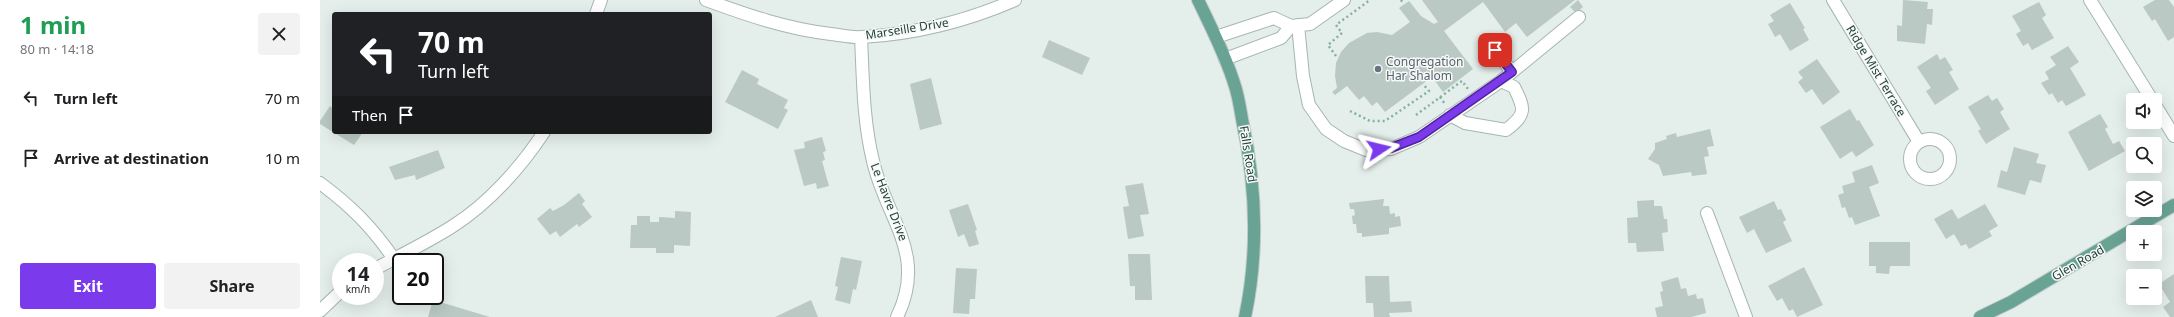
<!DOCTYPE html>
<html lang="en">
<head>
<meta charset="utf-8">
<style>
  :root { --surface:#fff; --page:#f2f2f2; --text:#202124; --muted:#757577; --accent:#7c3aed }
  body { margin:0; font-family:"Noto Sans",sans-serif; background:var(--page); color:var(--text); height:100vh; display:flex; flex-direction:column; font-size:15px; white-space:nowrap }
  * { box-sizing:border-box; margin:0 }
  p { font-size:13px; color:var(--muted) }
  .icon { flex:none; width:22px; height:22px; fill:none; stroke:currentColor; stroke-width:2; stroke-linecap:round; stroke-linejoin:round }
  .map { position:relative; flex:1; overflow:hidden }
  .side { display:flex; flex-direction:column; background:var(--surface); width:320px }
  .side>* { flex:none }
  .hud { position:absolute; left:12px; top:12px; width:380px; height:122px; border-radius:4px; box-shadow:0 4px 16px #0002; background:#202124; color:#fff; overflow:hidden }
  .controls { position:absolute; left:1806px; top:93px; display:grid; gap:8px }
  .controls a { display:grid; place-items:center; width:36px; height:36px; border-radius:4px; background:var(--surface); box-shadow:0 4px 16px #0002; font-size:20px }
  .speed { position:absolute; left:12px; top:253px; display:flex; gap:8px; font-size:20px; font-weight:700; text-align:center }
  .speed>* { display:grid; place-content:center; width:52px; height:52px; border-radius:50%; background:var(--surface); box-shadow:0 4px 16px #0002; line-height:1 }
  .speed small { font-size:10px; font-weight:400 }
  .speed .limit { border:2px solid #111; border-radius:6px; background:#fff; color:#111 }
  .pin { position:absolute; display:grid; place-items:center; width:34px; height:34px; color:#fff; margin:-17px; border-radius:8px; box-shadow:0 2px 6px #0006 }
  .me { position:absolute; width:44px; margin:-22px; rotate:80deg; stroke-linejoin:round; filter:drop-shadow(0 0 3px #0008) }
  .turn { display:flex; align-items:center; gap:14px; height:84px; padding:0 20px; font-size:18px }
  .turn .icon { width:52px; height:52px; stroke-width:2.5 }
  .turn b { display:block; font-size:28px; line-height:34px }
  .then { display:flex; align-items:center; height:38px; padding:0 20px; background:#0003; gap:8px; font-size:15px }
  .round { display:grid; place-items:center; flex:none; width:42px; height:42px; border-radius:4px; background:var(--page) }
  .headline { display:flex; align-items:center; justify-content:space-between; height:68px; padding:0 20px }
  h1 { font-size:24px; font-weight:700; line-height:30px; color:#1e9e55 }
  .primary-button { display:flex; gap:8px; margin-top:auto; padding:8px 20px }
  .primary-button a { flex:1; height:46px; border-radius:4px; background:var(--accent); color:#fff; font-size:16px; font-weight:700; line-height:46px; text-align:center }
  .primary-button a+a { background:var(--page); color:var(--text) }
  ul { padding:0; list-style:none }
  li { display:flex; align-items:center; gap:12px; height:60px; padding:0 20px }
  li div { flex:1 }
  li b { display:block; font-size:15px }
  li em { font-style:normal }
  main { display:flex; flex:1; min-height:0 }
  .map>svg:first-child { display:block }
</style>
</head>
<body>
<main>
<section class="side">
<div class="headline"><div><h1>1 min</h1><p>80 m · 14:18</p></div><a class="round"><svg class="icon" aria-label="close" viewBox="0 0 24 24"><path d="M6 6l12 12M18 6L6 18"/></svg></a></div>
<ul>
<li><svg class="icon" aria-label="left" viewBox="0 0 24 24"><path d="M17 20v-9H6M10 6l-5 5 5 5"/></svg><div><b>Turn left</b></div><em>70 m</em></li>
<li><svg class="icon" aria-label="arrive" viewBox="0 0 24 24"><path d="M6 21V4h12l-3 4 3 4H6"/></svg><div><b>Arrive at destination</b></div><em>10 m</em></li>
</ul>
<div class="primary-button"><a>Exit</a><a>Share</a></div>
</section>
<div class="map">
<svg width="1854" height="317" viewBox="0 0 1854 317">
  <rect width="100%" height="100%" fill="#e4eeea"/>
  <path fill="#bac9c3" d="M 1102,0 L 1255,0 L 1207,37 L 1196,23 L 1185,32 L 1163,2 L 1124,31 L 1153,69 L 1123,92 L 1112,77 L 1065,112 L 1057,102 L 1052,106 L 1044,96 L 1039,100 L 1027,86 L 1015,95 L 1012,92 L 1017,88 L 1015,76 L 1016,63 L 1021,52 L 1029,43 L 1047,33 L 1057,32 L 1072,35 L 1090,22 L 1079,8 L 1089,1 L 1101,16 L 1114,24 L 1118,22 Z
    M 1258,0 L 1263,7 L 1256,13 L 1250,7 Z
    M 1583,0 L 1608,2 L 1607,9 L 1613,9 L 1612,25 L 1607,24 L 1605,44 L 1577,41 L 1577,25 L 1582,26 Z
    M 1835,0 L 1849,0 L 1854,7 L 1854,37 L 1848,41 L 1835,19 L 1832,21 L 1823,7 Z
    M 1719,2 L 1726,15 L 1722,18 L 1734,38 L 1712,50 L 1708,43 L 1703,46 L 1696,34 L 1701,31 L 1692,16 Z
    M 1470,3 L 1485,28 L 1483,29 L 1489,40 L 1470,51 L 1460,34 L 1455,37 L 1448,24 L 1454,21 L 1450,15 Z
    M 729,40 L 770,58 L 762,75 L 722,57 Z
    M 1748,46 L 1759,62 L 1750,68 L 1766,95 L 1746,106 L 1742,100 L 1738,103 L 1732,93 L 1729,95 L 1721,83 L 1729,79 L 1725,72 L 1736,65 L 1730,57 Z
    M 1617,54 L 1620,60 L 1625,57 L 1633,70 L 1629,72 L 1639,89 L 1615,105 L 1606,91 L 1611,88 L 1597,67 Z
    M 1497,59 L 1520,92 L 1503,105 L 1492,89 L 1486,93 L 1478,82 L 1483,78 L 1478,72 Z
    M 422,70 L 439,79 L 437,84 L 468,100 L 464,108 L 468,110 L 458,129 L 405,102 Z
    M 611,78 L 622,124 L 600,130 L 590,84 Z
    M 1668,95 L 1672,101 L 1677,98 L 1684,109 L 1680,112 L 1690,129 L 1666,144 L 1658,131 L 1661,129 L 1648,107 Z
    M 10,106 L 14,109 L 14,132 L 43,132 L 34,145 L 0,124 L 0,121 Z
    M 1530,109 L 1537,121 L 1539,120 L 1554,145 L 1536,157 L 1532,151 L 1520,159 L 1500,127 Z
    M 1780,114 L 1788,127 L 1785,129 L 1793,144 L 1799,141 L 1805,151 L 1769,171 L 1748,132 Z
    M 1390,129 L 1394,146 L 1387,147 L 1389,156 L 1384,157 L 1387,174 L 1372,176 L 1371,172 L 1343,176 L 1339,165 L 1328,159 L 1335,149 L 1335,143 L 1347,139 L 1346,136 L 1356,133 L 1357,137 Z
    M 502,137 L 506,151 L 503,152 L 505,160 L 502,161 L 509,186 L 497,189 L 496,183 L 484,186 L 474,150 L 485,148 L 484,142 Z
    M 1694,147 L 1719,154 L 1716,163 L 1726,165 L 1721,183 L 1710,180 L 1705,195 L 1677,187 L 1681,170 L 1687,172 Z
    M 118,150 L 125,168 L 96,180 L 95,175 L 75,180 L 69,167 Z
    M 1552,165 L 1559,183 L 1549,187 L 1560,216 L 1535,225 L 1532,217 L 1529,218 L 1525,207 L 1522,208 L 1518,195 L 1524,193 L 1522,186 L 1535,182 L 1532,172 Z
    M 823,183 L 829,214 L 820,215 L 824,236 L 808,239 L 803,207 L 809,206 L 805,186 Z
    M 259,193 L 265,201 L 262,204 L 272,217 L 259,227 L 257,224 L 240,237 L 236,231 L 230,235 L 217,219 L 230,208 L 233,211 L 244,205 Z
    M 1064,199 L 1063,206 L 1069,206 L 1070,214 L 1075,213 L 1075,217 L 1080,216 L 1081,226 L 1069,228 L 1069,234 L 1042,237 L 1042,233 L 1037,233 L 1036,224 L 1033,224 L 1032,216 L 1035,215 L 1034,209 L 1030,209 L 1029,203 Z
    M 1334,200 L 1334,206 L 1342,206 L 1344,219 L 1347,219 L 1348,232 L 1342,233 L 1344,251 L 1317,252 L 1316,243 L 1308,243 L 1307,218 L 1318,217 L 1317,201 Z
    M 1454,201 L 1458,210 L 1461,209 L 1466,220 L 1463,222 L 1472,241 L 1446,253 L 1434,229 L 1427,233 L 1419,217 Z
    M 648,204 L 657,230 L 655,231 L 659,244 L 649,247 L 644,234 L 638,237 L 629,210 Z
    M 1665,204 L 1678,226 L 1669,231 L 1672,236 L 1649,249 L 1646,244 L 1641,246 L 1634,234 L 1626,239 L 1614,219 L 1632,209 L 1638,219 Z
    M 355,211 L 371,212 L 370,246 L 354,245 L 354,253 L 336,253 L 336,248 L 310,248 L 311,225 L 317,225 L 317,216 L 330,216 L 330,222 L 339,222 L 339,217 L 355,218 Z
    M 1549,242 L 1590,242 L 1590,266 L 1570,266 L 1569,274 L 1556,273 L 1556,266 L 1549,266 Z
    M 808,254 L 830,254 L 832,300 L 815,300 L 815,286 L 810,286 Z
    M 521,257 L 542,261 L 536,290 L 533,289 L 530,304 L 515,300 L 518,287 L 515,286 Z
    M 1484,267 L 1503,305 L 1477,317 L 1473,309 L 1469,311 L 1462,298 L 1457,301 L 1448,286 Z
    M 636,268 L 657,269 L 655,299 L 650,299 L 649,314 L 633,313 Z
    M 1854,274 L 1854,317 L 1850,317 L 1843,307 L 1850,302 L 1839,284 Z
    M 1045,276 L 1069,276 L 1070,302 L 1091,301 L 1092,312 L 1069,313 L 1070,317 L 1054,317 L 1053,303 L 1046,303 Z
    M 1358,277 L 1361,289 L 1366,288 L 1368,296 L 1376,294 L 1377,299 L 1383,298 L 1386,313 L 1371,317 L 1337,317 L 1335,308 L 1343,306 L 1340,292 L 1343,291 L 1341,282 Z
    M 113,300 L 170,317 L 108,317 Z
    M 491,300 L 498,317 L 455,317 Z"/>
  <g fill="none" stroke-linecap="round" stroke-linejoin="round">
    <defs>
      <path id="minor" d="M 386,0 C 427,15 467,29 511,34 C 521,35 532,38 542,37 C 594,34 647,21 695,0
        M 1513,0 L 1599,142
        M 1770,0 L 1832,100
        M 276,14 L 281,0
        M 978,25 L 983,76 L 989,105 L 1006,129 L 1024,141 L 1046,150 L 1071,149 L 1099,137 L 1181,81 L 1194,87 C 1205,109 1207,114 1186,130 L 1145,123 L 1130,115
        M 541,37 C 543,79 543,120 553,161 C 566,219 608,254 577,317
        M 896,37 L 954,18 L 971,26 L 990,24 L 1024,0
        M 1175,50 L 1192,72
        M 905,59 L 961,38 L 971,26
        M 1181,81 L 1259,17
        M 1835,105 L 1854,136
        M1590 159a20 20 0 1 1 40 0a20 20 0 1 1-40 0Z
        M 0,183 C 31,206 52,227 74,259
        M 1387,213 L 1426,317
        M 55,269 C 81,255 108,242 133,226 C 169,203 201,167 224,132
        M 0,311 L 21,291"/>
      <path id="major" d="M 878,0 C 891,27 905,54 914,83 C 918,94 920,107 922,119 C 936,184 939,251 925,317
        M 1660,317 L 1691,302 L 1854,205"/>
    </defs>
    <use href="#minor" stroke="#a7b6b1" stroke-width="14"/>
    <use href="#major" stroke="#c2cac7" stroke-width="14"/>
    <path stroke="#85b1a3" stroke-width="2.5" stroke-dasharray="2 3" stroke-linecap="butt" d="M 1081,0 L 1083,3
      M 1016,56 L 1008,45 L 1022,33 L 1016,25 L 1050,0
      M 1120,97 L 1125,104
      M 1030,111 L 1050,121 L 1065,121 L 1109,91 L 1103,84
      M 1096,115 L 1142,81 L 1148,89"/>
    <use href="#minor" stroke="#fff" stroke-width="12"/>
    <use href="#major" stroke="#69a394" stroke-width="12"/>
  </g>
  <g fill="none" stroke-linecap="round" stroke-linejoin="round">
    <defs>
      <path id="route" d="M 1059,149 L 1071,148 L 1099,137 L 1192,72 L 1175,50"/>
    </defs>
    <use href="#route" stroke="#51269a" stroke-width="10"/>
    <use href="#route" stroke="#7c3aed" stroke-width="7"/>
  </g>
  <circle fill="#6b7280" stroke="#f5faf8" stroke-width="1.5" cx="1058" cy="69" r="4"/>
  <g text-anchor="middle" stroke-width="3" stroke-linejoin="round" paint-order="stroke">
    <g font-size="12" fill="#244038" stroke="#f5faf8">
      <text transform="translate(587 29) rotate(-9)" y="4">Marseille Drive</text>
      <text transform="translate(1556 71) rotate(59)" y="4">Ridge Mist Terrace</text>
      <text transform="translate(928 154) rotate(81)" y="4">Falls Road</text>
      <text transform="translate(569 202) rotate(69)" y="4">Le Havre Drive</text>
      <text transform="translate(1758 263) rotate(-30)" y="4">Glen Road</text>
    </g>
    <g font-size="12" fill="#5b616d" stroke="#f5faf8" text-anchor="start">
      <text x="1066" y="66">Congregation<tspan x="1066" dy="14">Har Shalom</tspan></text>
    </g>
  </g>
</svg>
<div class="controls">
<a><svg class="icon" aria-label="sound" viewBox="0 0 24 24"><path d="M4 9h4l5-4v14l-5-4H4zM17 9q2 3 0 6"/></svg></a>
<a><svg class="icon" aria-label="search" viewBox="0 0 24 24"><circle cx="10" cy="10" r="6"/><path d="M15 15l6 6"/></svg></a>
<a><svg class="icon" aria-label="layers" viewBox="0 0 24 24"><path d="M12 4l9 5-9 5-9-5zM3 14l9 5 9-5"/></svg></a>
<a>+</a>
<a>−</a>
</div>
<div class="speed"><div>14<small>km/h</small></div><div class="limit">20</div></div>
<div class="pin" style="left:1175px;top:50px;background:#d93025"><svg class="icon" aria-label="arrive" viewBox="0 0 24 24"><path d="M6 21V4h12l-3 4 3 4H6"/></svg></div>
<svg class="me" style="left:1059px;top:149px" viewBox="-20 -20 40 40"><path d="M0-17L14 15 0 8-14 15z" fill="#7c3aed" stroke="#fff" stroke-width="4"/></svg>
<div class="hud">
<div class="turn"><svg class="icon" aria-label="left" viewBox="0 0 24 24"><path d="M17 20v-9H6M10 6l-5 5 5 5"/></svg><div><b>70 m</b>Turn left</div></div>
<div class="then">Then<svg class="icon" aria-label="arrive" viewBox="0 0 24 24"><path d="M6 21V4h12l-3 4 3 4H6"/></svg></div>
</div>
</div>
</main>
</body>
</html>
